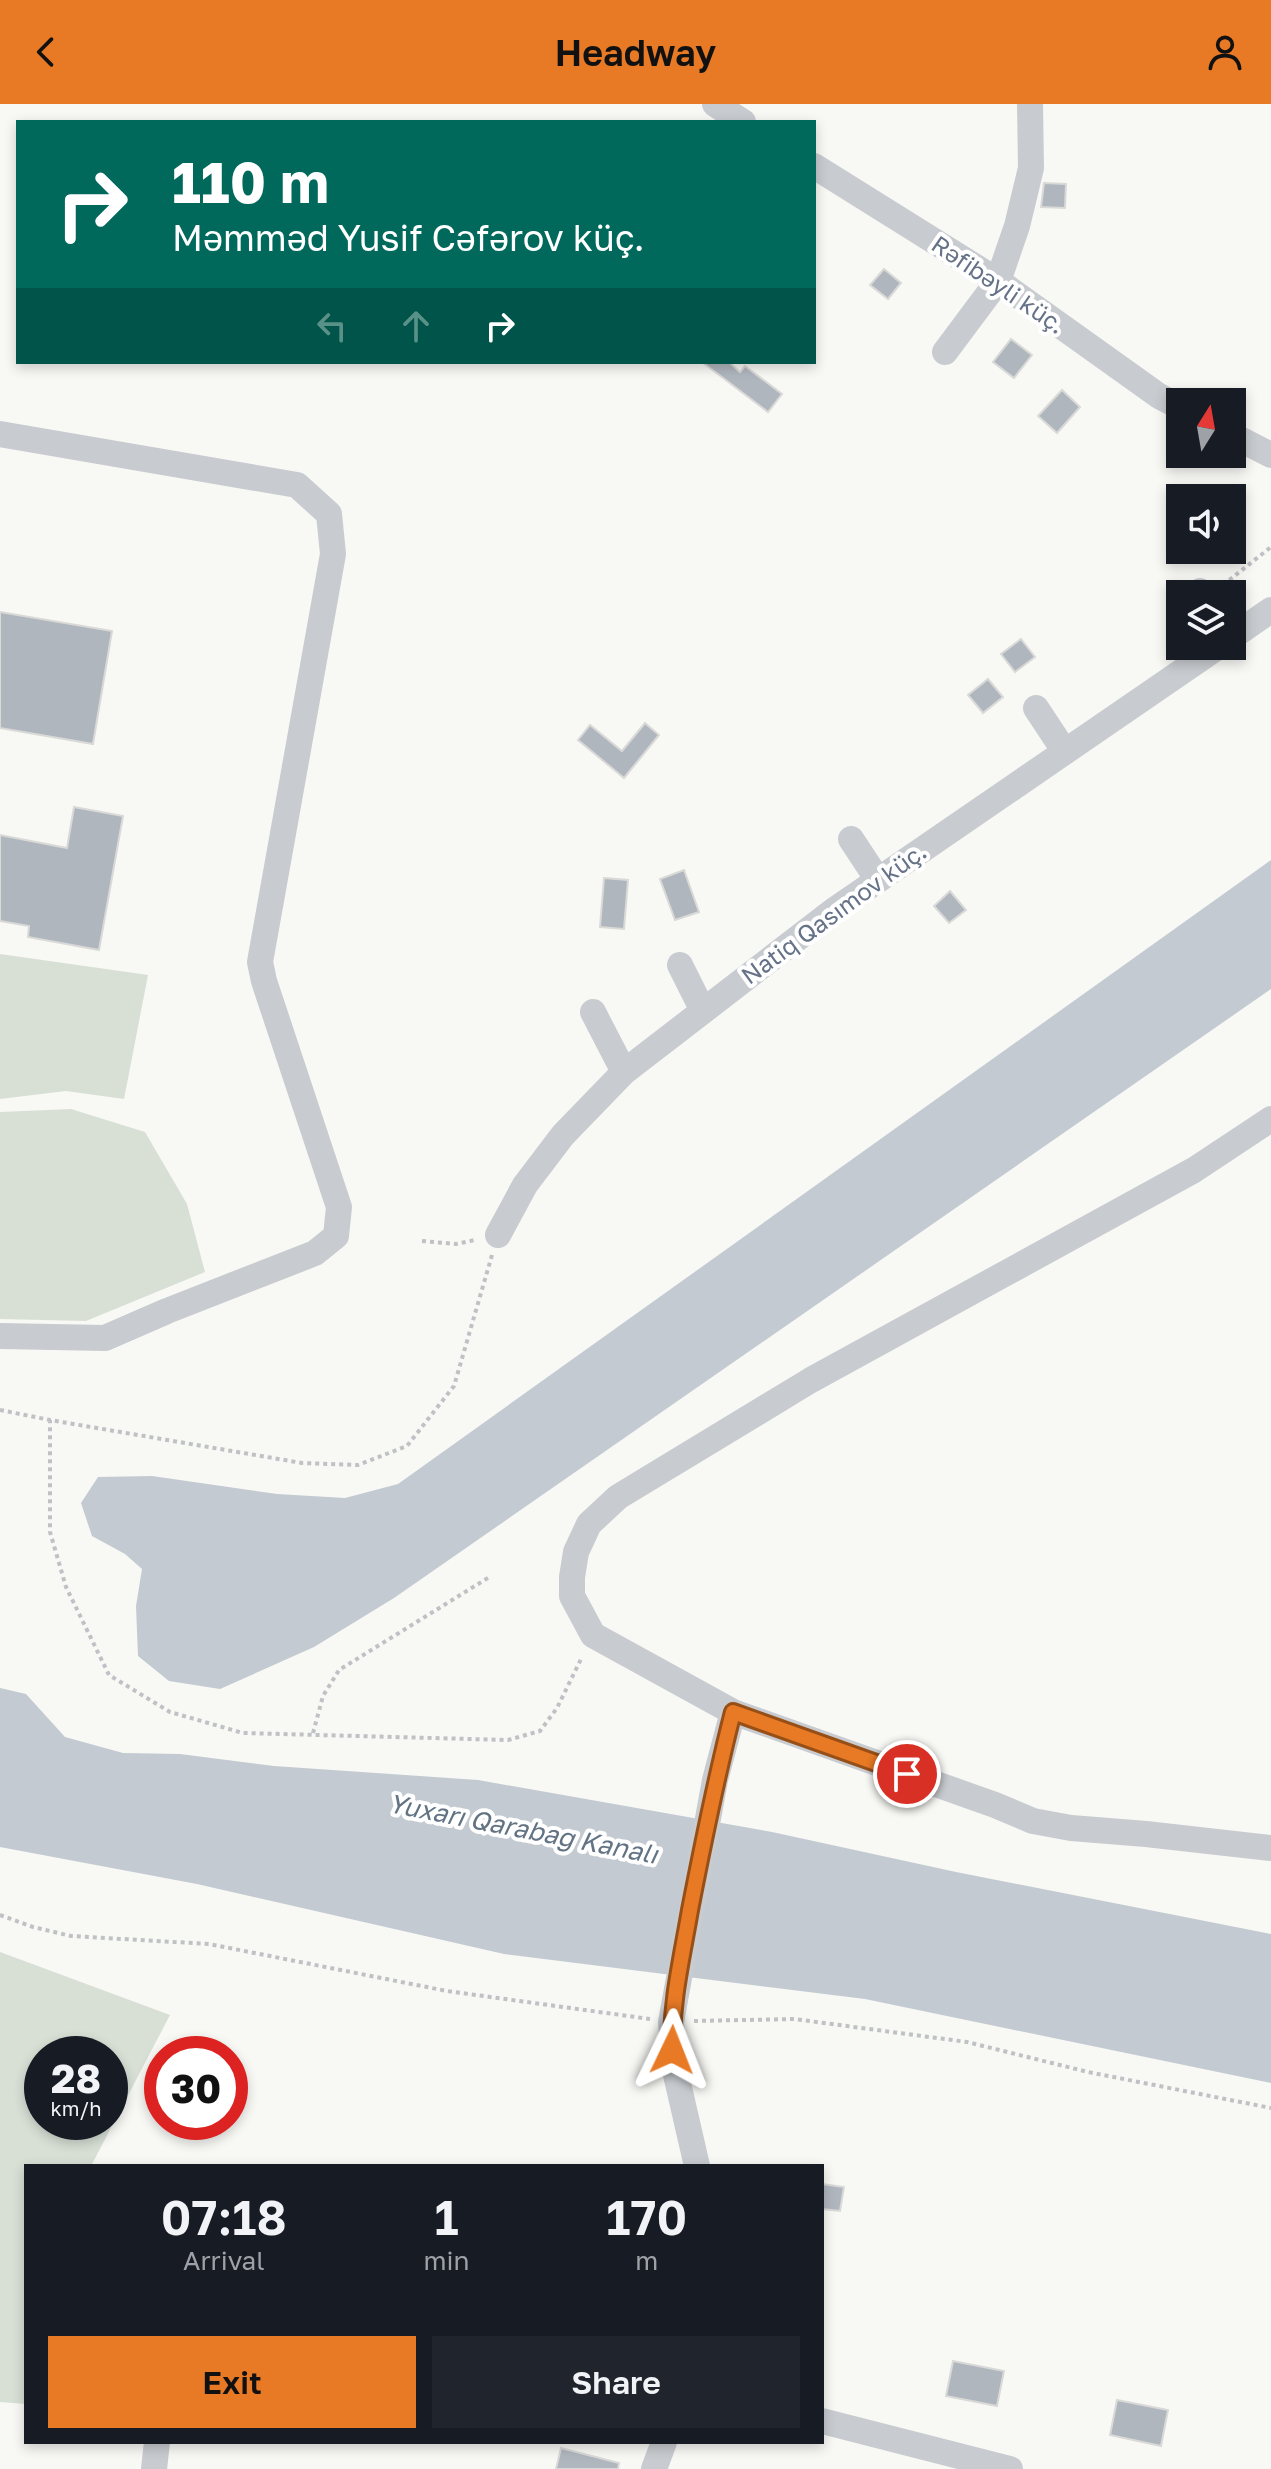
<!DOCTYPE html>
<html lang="en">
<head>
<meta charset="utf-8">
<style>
  :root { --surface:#171b24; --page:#20242c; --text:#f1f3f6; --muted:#9ea1a6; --accent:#e87925 }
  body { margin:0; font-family:"Golos Text",sans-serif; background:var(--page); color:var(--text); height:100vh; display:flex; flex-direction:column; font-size:30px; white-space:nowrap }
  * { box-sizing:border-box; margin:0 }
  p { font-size:26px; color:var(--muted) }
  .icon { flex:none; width:44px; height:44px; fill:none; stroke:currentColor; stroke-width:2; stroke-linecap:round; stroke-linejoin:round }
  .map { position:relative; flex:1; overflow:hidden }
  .side { position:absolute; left:24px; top:2060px; width:800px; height:280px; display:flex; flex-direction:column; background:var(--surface); border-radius:0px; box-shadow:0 4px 12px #0003 }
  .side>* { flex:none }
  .guide { position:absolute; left:16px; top:16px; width:800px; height:244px; border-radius:0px; box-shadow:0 4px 12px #0003; background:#00695c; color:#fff; overflow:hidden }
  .needle { width:52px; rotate:11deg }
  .controls { position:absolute; left:1166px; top:284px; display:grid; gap:16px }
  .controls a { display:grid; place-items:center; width:80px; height:80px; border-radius:0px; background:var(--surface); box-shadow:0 4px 12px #0003; font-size:40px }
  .speed { position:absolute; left:24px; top:1932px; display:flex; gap:16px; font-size:40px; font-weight:700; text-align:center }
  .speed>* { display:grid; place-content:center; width:104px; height:104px; border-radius:50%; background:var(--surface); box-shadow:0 4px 12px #0003; line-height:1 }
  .speed small { font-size:20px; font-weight:400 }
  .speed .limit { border:12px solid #d22; background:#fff; color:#111 }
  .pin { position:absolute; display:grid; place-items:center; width:68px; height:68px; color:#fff; margin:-34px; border:4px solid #fff; border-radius:50%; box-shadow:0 2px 8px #0007 }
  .me { position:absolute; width:88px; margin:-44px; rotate:2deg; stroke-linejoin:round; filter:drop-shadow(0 0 6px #0008) }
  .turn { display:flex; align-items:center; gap:28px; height:168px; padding:0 24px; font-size:36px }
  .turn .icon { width:104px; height:104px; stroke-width:2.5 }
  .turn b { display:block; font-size:56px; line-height:68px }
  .lanes { display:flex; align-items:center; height:76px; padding:0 24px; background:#0003; justify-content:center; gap:40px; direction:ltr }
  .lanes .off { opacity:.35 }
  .eta { display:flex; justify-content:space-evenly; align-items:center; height:136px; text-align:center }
  .eta b { font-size:48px; font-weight:600; line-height:56px }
  .action { display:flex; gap:16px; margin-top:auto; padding:16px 24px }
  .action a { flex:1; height:92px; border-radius:0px; background:var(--accent); color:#111; font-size:32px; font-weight:600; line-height:92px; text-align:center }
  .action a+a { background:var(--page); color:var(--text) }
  header { display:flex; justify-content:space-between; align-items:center; height:104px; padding:0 24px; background:var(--accent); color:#111; font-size:36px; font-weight:600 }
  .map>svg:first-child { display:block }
</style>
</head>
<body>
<header><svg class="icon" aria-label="back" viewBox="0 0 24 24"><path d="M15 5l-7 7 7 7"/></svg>Headway<svg class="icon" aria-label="person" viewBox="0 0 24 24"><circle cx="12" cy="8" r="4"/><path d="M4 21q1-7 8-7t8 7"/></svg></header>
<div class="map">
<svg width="1271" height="2365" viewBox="0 0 1271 2365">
  <rect width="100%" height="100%" fill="#f8f8f5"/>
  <path fill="#d8e0d6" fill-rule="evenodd" d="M 0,850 L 148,871 L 124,995 L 66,987 L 0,995 Z
    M 71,1005 L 145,1028 L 187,1100 L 205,1168 L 86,1217 L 0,1215 L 0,1008 Z
    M 0,1848 L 170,1911 L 91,2062 L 26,2062 L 26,2300 L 0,2298 ZM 42,1950 L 110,1950 L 110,2018 L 42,2018 Z"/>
  <path fill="#c3cad1" d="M 1271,756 L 1271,885 L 394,1494 L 314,1543 L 220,1585 L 169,1577 L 138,1552 L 136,1502 L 142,1465 L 125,1450 L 92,1432 L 81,1399 L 98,1373 L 152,1372 L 277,1390 L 345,1394 L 398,1380 Z
    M 0,1584 L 26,1590 L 65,1633 L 123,1649 L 180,1650 L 274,1662 L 478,1676 L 772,1728 L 956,1768 L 1271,1830 L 1271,1979 L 865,1895 L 504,1850 L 197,1780 L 0,1743 Z"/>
  <path fill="#b0b6be" stroke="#d9dad8" stroke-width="2" d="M 1044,79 L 1066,80 L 1065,104 L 1041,103 Z
    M 884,165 L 901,179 L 888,195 L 870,181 Z
    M 1011,235 L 1032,251 L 1014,274 L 993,258 Z
    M 702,258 L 729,258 L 740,268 L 745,262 L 782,290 L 768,308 Z
    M 1062,286 L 1080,303 L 1057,329 L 1038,312 Z
    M 0,508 L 112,527 L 93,640 L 0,624 Z
    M 1021,535 L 1035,553 L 1015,568 L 1001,550 Z
    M 988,575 L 1003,593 L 983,609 L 968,591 Z
    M 645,619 L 659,631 L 624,674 L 578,636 L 590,621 L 622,647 Z
    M 74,703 L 123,712 L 99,846 L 28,833 L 29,822 L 0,817 L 0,731 L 67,744 Z
    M 684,766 L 699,808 L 675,816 L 660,775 Z
    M 604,774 L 628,776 L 624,825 L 600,823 Z
    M 950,787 L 966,806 L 949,819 L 934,802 Z
    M 822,2080 L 844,2083 L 840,2107 L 822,2105 Z
    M 953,2257 L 1004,2267 L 997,2302 L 946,2292 Z
    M 1117,2296 L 1168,2306 L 1161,2342 L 1110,2331 Z
    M 561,2344 L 619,2359 L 618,2365 L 556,2365 Z"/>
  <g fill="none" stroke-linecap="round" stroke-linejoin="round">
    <path stroke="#bfc1c4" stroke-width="4" stroke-dasharray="4 4" stroke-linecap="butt" d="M 1223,481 L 1271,443
      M 422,1137 L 456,1140 L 475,1136
      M 492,1151 L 454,1282 L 407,1342 L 358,1361 L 302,1359 L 50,1316 L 50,1428 L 66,1483 L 109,1571 L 170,1608 L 243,1629 L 508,1636 L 540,1627 L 557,1604 L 582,1553
      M 0,1306 L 50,1316
      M 313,1629 L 323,1592 L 339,1566 L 491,1472
      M 0,1811 L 33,1823 L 71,1832 L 209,1840 L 447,1887 L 650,1915
      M 694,1917 L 794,1915 L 967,1938 L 1088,1968 L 1271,2004"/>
    <path stroke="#c8cbcf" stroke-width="26" d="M 715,0 L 743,18
      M 814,62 L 998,177 L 1159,292 L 1180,303
      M 945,248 L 998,177 L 1017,122 L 1031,64 L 1030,0
      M 0,330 L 297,381 L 329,410 L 333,450 L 260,858 L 264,877 L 339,1103 L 336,1132 L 315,1149 L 167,1207 L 105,1234 L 0,1232
      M 1232,331 L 1271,351
      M 1200,487 L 1202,490
      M 1232,533 L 1271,506
      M 1036,604 L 1065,648
      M 851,735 L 878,776
      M 680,861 L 703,907
      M 593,908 L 624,968
      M 1271,1015 L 1194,1066 L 811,1276 L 618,1393 L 589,1420 L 576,1448 L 572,1473 L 572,1492 L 593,1531 L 733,1608 L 995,1701 L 1033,1717 L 1071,1724 L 1146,1730 L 1271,1744
      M 498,1131 L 525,1081 L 563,1031 L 624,968 L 833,807 L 1219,542
      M 697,2062 L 674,1962 L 671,1918 L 715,1676 L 733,1608
      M 822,2317 L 1010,2365
      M 154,2365 L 157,2338
      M 654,2365 L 664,2338"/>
  </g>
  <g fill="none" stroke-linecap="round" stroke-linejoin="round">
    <defs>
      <path id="route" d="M 672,1946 C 671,1898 682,1853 690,1806 C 703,1739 716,1674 733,1608 L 907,1670"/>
    </defs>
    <use href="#route" stroke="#974f18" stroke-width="20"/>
    <use href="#route" stroke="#e87925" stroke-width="14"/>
  </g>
  <g text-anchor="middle" stroke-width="8" stroke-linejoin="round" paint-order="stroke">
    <g font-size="24" fill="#667287" stroke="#fff">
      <text transform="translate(998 181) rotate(34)" y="8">Rəfibəyli küç.</text>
      <text transform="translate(834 810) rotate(-36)" y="8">Natiq Qasımov küç.</text>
    </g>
    <g font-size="26" font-style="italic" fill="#627383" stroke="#fff">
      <text transform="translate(523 1725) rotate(11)" y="9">Yuxarı Qarabağ Kanalı</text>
    </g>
  </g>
</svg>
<div class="controls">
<a><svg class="needle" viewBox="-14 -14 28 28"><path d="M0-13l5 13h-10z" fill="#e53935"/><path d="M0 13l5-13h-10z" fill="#9ea1a6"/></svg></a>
<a><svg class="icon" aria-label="sound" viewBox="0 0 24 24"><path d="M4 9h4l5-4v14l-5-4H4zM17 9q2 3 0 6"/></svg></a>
<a><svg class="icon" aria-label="layers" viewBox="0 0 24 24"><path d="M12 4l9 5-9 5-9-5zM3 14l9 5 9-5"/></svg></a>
</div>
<div class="speed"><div>28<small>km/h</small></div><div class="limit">30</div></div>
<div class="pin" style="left:907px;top:1670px;background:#d93025"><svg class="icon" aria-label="arrive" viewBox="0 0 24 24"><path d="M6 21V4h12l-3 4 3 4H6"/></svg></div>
<svg class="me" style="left:672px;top:1946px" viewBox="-20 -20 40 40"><path d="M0-17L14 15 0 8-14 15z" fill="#e87925" stroke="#fff" stroke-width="4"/></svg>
<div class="guide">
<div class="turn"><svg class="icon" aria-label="right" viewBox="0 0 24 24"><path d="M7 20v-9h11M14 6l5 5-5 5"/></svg><div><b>110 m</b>Məmməd Yusif Cəfərov küç.</div></div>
<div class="lanes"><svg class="icon off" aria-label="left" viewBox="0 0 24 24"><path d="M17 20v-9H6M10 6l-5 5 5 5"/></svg><svg class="icon off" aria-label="ahead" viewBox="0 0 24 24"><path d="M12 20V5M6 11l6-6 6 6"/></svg><svg class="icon" aria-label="right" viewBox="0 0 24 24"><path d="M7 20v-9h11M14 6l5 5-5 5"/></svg></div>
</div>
<section class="side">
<div class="eta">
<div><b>07:18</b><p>Arrival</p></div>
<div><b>1</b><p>min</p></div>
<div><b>170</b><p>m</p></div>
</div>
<div class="action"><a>Exit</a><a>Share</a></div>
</section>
</div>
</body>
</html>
